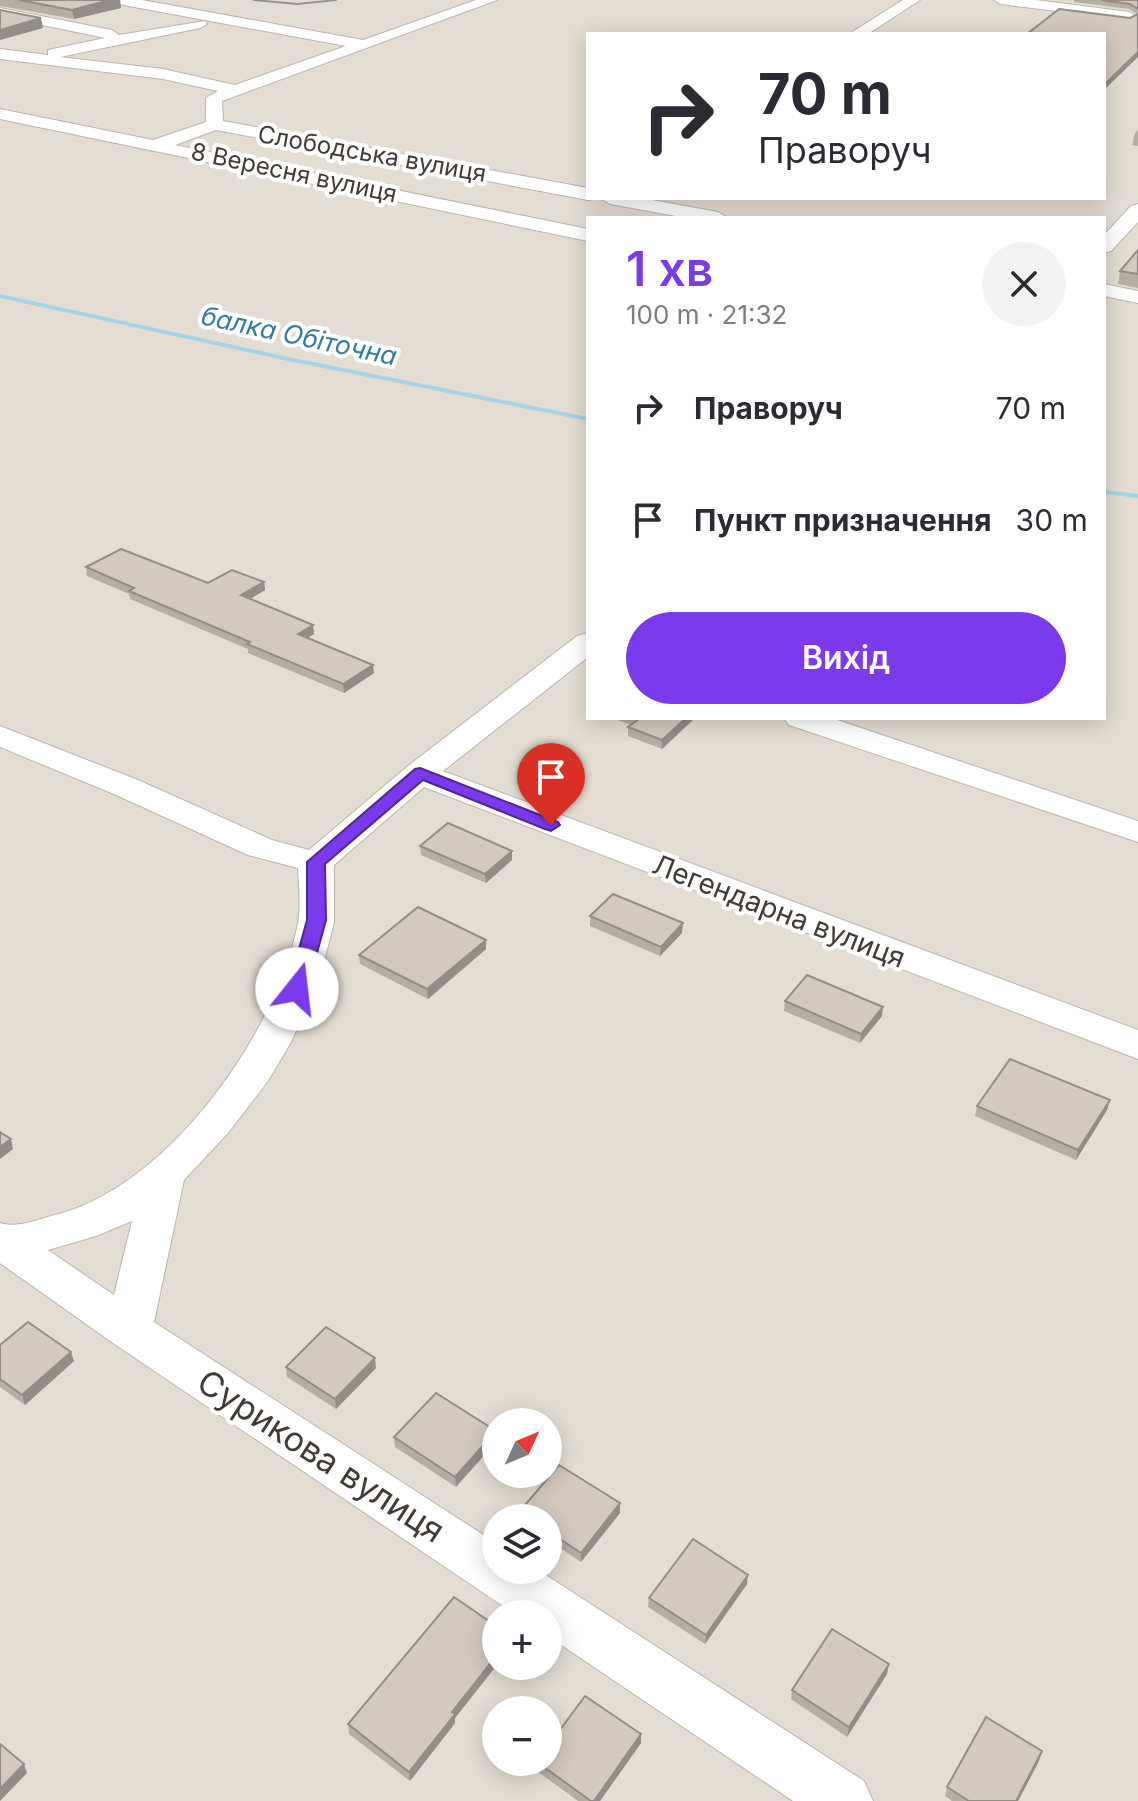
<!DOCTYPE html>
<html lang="uk">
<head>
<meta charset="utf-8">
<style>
  :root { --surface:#fff; --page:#f2f2f3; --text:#2b2b33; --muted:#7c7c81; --accent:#7c3aed }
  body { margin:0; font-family:Inter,sans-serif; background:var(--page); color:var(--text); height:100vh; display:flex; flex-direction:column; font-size:30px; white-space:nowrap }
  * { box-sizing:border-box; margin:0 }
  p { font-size:26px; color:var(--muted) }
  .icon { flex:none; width:44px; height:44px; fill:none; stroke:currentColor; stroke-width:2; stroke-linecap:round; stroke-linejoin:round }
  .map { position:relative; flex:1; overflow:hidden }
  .drawer { position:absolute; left:586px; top:216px; width:520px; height:504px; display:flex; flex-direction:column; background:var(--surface); border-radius:0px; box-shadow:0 4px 20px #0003 }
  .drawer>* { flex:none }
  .banner { position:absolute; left:586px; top:32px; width:520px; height:168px; border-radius:0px; box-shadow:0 4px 20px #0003; background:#fff; color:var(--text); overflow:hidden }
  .needle { width:52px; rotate:46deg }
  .controls { position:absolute; left:482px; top:1408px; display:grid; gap:16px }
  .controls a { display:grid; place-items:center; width:80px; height:80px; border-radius:50%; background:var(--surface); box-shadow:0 4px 20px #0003; font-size:40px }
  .pin { position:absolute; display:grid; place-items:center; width:68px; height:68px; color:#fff; margin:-82px -34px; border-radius:50% 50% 50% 0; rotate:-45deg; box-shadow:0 0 8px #0007 }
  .pin .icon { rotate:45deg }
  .me { position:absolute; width:88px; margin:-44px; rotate:16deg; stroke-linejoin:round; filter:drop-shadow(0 0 6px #0008) }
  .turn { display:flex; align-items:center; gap:28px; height:168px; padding:0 40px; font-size:36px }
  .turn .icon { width:104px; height:104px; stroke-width:2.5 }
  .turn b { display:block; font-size:56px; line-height:68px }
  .round { display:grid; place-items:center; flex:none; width:84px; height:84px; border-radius:42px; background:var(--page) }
  .headline { display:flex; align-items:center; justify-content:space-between; height:136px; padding:0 40px }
  h1 { font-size:48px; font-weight:600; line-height:60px; color:var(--accent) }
  .action { display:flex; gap:16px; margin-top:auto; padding:16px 40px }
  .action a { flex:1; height:92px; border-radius:48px; background:var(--accent); color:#fff; font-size:32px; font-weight:600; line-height:92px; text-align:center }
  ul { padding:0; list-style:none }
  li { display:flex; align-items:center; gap:24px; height:112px; padding:0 40px }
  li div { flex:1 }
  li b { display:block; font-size:30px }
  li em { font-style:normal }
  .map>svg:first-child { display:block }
</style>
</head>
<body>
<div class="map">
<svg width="1138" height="1801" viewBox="0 0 1138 1801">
  <rect width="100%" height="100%" fill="#f0ebe4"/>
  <path fill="#e4ddd3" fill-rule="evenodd" d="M 0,0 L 1138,0 L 1138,1801 L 0,1801 ZM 588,34 L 1104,34 L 1104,198 L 588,198 ZM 588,218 L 1104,218 L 1104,718 L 588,718 ZM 496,1422 L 548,1422 L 548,1474 L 496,1474 ZM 496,1518 L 548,1518 L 548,1570 L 496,1570 ZM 496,1614 L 548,1614 L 548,1666 L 496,1666 ZM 496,1710 L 548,1710 L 548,1762 L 496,1762 Z"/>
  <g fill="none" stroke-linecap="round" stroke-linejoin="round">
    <path fill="#a5d3e8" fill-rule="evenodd" d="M 0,294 L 288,357 L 588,417 L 588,421 L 288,361 L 0,298 Z
      M 1104,490 L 1138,494 L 1138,498 L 1104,494 Z"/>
    <defs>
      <path id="minor" d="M 111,0 L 142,0 L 363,40 L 476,0 L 497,0 L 222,101 L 223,121 L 588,188 L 588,198 L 595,198 L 588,200 L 216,130 L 175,145 L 588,229 L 588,241 L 0,119 L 0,109 L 153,140 L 206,122 L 206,98 L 218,91 L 163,79 L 0,59 L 0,49 L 48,55 L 48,50 L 105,38 L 0,16 L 0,8 L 112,30 L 119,35 L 205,21 L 207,24 L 200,28 L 60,57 L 163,69 L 235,85 L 346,46 L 118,4 Z
        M 903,0 L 920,0 L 868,34 L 849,34 Z
        M 994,0 L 1036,0 L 1129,12 L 1136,16 L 1129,20 L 1001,4 Z
        M 600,198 L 641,198 L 718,212 L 728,218 L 687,218 L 610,204 Z
        M 1138,204 L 1138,222 L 1111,251 L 1104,253 L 1104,235 L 1131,206 Z
        M 1104,284 L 1138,291 L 1138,303 L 1104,296 Z
        M 588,633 L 588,657 L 443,771 L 1138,1030 L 1138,1059 L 424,787 L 334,865 L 334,923 L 317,987 L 290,1044 L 268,1081 L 228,1133 L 184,1180 L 154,1322 L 496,1543 L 496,1570 L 538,1570 L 864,1781 L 873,1801 L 793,1801 L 548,1636 L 548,1614 L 515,1614 L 113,1343 L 0,1263 L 0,1223 C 18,1229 41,1218 59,1214 C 170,1184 277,1032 298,923 C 301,905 299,886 298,868 L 248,855 L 114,794 L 0,747 L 0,726 L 138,780 L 272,840 L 309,850 L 408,766 L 577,636 ZM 132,1221 L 114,1295 L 48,1250 L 96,1236 Z
        M 784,718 L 831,718 L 1138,821 L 1138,842 L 789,725 Z"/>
    </defs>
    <use href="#minor" stroke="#beb5ab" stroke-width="2"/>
    <use href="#minor" fill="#fff" fill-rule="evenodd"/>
    <path stroke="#939393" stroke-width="2" d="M 254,0 L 297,4 L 336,0"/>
  </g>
  <path fill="#b6ada3" d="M 0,0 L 120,0 L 121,8 L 74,19 L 0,6 Z
    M 1074,0 L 1138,0 L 1138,57 L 1130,18 L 1137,14 L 1129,9 L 1074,2 Z
    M 1138,130 L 1138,146 L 1132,145 L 1135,133 Z
    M 1138,250 L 1138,288 L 1118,284 L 1120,271 Z
    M 86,567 L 208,583 L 264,582 L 265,590 L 251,599 L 313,625 L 314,634 L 307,638 L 374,673 L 344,693 L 248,653 L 248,649 L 130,599 L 129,594 L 87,576 Z
    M 612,718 L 694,718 L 662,749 L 628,736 L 628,727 L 631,725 Z
    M 420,846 L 512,860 L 486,883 L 421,855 Z
    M 590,916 L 682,933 L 660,956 L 590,926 Z
    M 486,940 L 486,949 L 428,999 L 360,964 L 359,955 Z
    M 785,1001 L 882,1016 L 860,1043 L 784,1011 Z
    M 1110,1100 L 1107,1110 L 1076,1160 L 975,1116 L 977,1106 Z
    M 0,1345 L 74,1361 L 25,1405 L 0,1387 Z
    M 286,1367 L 376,1368 L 336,1409 L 287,1377 Z
    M 496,1431 L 456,1487 L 395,1447 L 394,1437 Z
    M 519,1512 L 620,1513 L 581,1562 L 548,1540 L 548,1518 L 519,1518 Z
    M 747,1584 L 705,1644 L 648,1607 L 649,1598 Z
    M 496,1626 L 496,1666 L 455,1718 L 455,1723 L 410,1781 L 349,1734 L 348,1724 Z
    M 887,1674 L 847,1737 L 791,1699 L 792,1690 Z
    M 641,1743 L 600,1801 L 578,1801 L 537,1771 L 537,1762 Z
    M 1039,1761 L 1018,1801 L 952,1801 L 945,1796 L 947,1787 Z"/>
  <path fill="#948d85" d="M 109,0 L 120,0 L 121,8 L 74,19 L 72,10 Z
    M 41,18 L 43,28 L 0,40 L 0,30 Z
    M 1138,52 L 1138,57 L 1104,90 L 1104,85 Z
    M 264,582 L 265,590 L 243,603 L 241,595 Z
    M 313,625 L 314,634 L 299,643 L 298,634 Z
    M 373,665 L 374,673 L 344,693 L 343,684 Z
    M 686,718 L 694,718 L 694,719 L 662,749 L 662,740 Z
    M 512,851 L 512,860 L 486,883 L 485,874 Z
    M 683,923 L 682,933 L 660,956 L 661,947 Z
    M 486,940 L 486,949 L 428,999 L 427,989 Z
    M 883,1007 L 882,1016 L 860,1043 L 861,1034 Z
    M 1110,1100 L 1107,1110 L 1076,1160 L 1078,1150 Z
    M 11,1139 L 13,1149 L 0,1159 L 0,1147 Z
    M 71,1352 L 74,1361 L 25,1405 L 22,1395 Z
    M 375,1358 L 376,1368 L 336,1409 L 335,1399 Z
    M 496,1431 L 496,1442 L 456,1487 L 455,1477 Z
    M 620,1503 L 620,1513 L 581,1562 L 581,1553 Z
    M 748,1575 L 747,1584 L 705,1644 L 706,1635 Z
    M 496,1656 L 496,1666 L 455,1718 L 455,1723 L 410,1781 L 409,1772 L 452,1712 Z
    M 889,1664 L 887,1674 L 847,1737 L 849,1727 Z
    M 641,1734 L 641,1743 L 600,1801 L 594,1801 Z
    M 1042,1751 L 1039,1761 L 1018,1801 L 1016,1801 Z
    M 24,1764 L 27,1773 L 0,1801 L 0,1789 Z"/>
  <path fill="#d4c9be" stroke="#948d85" stroke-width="2" d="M 19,0 L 110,0 L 72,10 Z
    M 1101,0 L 1138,0 L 1138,9 L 1130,4 Z
    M 1059,9 L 1130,18 L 1138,14 L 1138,52 L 1104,85 L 1104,34 L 1027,34 Z
    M 0,10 L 41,18 L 0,30 Z
    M 1138,250 L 1138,274 L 1120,271 Z
    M 121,549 L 208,583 L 232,570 L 264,582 L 241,595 L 313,625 L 298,634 L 373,665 L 343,684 L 247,644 L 250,642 L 129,591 L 134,588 L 86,567 Z
    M 637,718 L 686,718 L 662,740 L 628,727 L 639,719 Z
    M 448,823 L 512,851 L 485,874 L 420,846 Z
    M 613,894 L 683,923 L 661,947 L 590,916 Z
    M 418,907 L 486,940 L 427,989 L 359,955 Z
    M 807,975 L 883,1007 L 861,1034 L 785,1001 Z
    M 1010,1059 L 1110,1100 L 1078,1150 L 977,1106 Z
    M 0,1132 L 11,1139 L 0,1147 Z
    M 28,1322 L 71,1352 L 22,1395 L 0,1379 L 0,1345 Z
    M 326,1327 L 375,1358 L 335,1399 L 286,1367 Z
    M 436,1393 L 496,1431 L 455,1477 L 394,1437 Z
    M 559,1465 L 620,1503 L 581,1553 L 548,1531 L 548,1518 L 528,1518 L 519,1512 Z
    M 693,1539 L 748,1575 L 706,1635 L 649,1598 Z
    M 454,1597 L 496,1626 L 496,1656 L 452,1712 L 455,1714 L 409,1772 L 348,1724 Z
    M 832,1629 L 889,1664 L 849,1727 L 792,1690 Z
    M 585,1696 L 641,1734 L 594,1801 L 591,1801 L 537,1762 L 548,1762 L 548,1746 Z
    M 986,1717 L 1042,1751 L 1016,1801 L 969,1801 L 947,1787 Z
    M 0,1744 L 24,1764 L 0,1789 Z"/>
  <path fill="#7c3aed" stroke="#51269a" stroke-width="2" d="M 420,768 L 558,822 L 560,825 L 551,831 L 545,829 L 423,780 L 325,864 L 326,920 L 307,989 L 304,994 L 290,994 L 288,989 L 307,920 L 307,862 L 415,769 Z"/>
  <g text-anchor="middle" stroke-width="8" stroke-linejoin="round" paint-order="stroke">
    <g font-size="24" fill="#423b35" stroke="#fff">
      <text transform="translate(372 154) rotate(10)" y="8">Слободська вулиця</text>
      <text transform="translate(294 173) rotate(12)" y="8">8 Вересня вулиця</text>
    </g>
    <g font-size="26" font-style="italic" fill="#377a9b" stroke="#fff">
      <text transform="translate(299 336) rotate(12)" y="9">балка Обіточна</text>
    </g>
    <g font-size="28" fill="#423b35" stroke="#fff">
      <text transform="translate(779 911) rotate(21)" y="10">Легендарна вулиця</text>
    </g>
    <g font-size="34" fill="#423b35" stroke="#fff">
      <text transform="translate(321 1456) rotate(33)" y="12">Сурикова вулиця</text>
    </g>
  </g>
</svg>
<div class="controls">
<a><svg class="needle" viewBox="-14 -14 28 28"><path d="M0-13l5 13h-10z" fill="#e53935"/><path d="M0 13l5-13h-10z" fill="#7c7c81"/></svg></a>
<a><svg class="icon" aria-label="layers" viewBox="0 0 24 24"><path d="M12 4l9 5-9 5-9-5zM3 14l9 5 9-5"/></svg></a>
<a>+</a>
<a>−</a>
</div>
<div class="pin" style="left:551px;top:825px;background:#d93025"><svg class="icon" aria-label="arrive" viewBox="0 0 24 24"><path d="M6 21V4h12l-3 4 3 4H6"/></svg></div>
<svg class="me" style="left:297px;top:989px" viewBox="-20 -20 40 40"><circle r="19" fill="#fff"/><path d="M0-13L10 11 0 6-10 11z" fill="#7c3aed"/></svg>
<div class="banner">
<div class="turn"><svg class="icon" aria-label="right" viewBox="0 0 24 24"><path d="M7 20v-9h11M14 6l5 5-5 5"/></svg><div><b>70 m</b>Праворуч</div></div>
</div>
<section class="drawer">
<div class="headline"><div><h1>1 хв</h1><p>100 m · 21:32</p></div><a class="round"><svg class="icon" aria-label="close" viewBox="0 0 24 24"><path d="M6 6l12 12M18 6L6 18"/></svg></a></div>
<ul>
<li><svg class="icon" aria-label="right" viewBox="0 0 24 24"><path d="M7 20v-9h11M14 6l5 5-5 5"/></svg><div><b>Праворуч</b></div><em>70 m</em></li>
<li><svg class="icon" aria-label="arrive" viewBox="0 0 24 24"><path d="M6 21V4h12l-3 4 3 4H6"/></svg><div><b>Пункт призначення</b></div><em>30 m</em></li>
</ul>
<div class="action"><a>Вихід</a></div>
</section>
</div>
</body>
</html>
